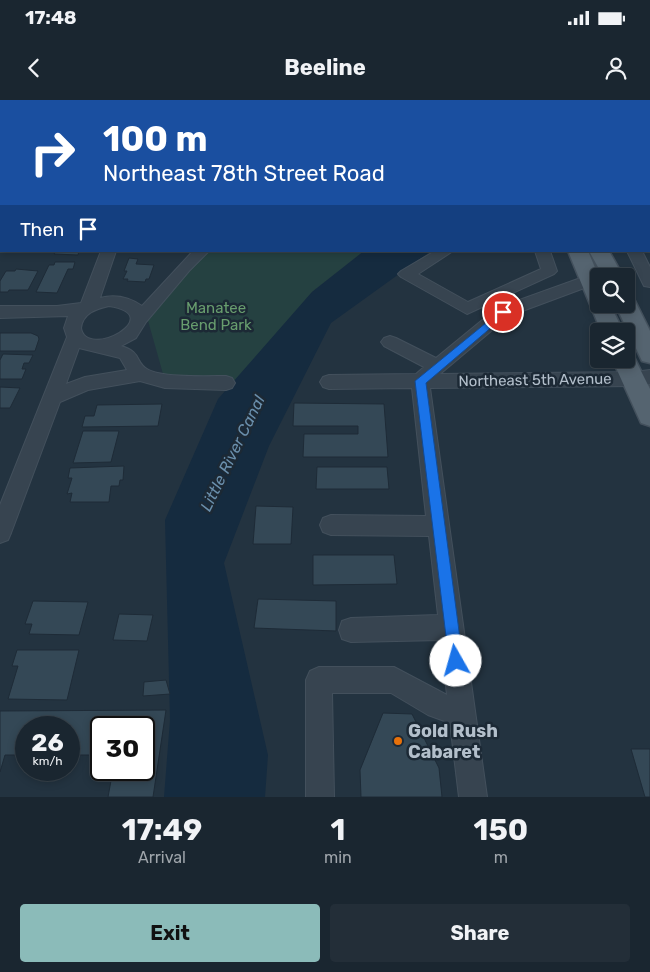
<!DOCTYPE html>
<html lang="en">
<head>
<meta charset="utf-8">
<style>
  :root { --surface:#1a2630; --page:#232e38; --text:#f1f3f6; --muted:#9fa5ab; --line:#38434c; --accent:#8bbbb9 }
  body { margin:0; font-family:Rubik,sans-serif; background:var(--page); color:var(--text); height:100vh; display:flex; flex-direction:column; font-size:19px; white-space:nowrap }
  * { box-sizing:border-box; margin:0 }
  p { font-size:16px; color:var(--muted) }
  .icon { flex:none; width:28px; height:28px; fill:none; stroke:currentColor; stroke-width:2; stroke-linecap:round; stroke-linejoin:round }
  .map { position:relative; height:697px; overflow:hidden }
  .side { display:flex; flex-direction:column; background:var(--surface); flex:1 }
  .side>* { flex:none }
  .guide { position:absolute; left:0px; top:0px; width:650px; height:152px; box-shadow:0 2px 8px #0003,0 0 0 1px var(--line); background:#1a4fa0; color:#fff; overflow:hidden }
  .controls { position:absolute; left:590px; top:168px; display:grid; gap:10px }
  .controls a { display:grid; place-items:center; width:45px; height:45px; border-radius:5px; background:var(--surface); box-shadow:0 2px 8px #0003,0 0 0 1px var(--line); font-size:25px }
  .speed { position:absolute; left:15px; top:616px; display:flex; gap:10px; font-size:25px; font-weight:700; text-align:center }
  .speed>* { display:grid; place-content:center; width:65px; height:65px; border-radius:50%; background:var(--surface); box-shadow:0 2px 8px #0003,0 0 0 1px var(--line); line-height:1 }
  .speed small { font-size:12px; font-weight:400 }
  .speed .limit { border:2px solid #111; border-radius:8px; background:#fff; color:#111 }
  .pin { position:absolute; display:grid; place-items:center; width:42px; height:42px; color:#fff; margin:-21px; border:2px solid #fff; border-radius:50%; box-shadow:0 1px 5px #0007 }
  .me { position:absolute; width:55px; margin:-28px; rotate:353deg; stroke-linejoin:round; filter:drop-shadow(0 0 4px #0008) }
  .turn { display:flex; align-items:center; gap:18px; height:105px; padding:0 20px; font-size:22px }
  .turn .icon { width:65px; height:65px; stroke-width:2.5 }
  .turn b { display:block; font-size:35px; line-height:42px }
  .then { display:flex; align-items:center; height:48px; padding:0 20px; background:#0003; gap:10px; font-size:19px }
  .eta { display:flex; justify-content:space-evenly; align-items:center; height:85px; text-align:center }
  .eta b { font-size:30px; font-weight:700; line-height:35px }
  .action { display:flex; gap:10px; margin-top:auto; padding:10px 20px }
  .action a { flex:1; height:58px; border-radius:5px; background:var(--accent); color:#111; font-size:20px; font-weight:700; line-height:58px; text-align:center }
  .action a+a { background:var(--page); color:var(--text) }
  .status { display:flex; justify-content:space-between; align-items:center; height:35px; padding:0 25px; background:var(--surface); direction:ltr }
  .status svg { height:14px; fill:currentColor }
  header { display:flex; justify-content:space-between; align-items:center; height:65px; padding:0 20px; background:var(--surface); font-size:22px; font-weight:700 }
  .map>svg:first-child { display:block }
</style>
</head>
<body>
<div class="status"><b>17:48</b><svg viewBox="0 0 49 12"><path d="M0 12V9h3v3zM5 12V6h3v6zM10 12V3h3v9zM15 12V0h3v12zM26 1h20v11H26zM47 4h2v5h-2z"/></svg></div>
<header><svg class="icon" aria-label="back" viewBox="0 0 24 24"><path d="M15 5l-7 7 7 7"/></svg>Beeline<svg class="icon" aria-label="person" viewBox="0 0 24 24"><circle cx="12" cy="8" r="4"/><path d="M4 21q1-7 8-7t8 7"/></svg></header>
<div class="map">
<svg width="650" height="697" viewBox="0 0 650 697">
  <rect width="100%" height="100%" fill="#233340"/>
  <path fill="#254141" d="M 202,151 L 364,151 L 312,192 L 236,280 L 165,281 L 145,210 Z"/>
  <path fill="#152b3f" d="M 364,151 L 431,151 L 331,223 L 269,346 L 224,463 L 268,655 L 265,697 L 164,697 L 170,620 L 165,420 L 218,299 L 312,192 Z"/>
  <path fill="#344856" stroke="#1e2b37" d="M 56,151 L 79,151 L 78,155 L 54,154 Z
    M 129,158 L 138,159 L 136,164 L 154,165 L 149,179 L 146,179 L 145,182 L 127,181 L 128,179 L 123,179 L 127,171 L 124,171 Z
    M 55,162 L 75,162 L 73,169 L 68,169 L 57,193 L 36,192 L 49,165 L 54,165 Z
    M 16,169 L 38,171 L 28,190 L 9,190 L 8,192 L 0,192 L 0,181 L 6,171 L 15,171 Z
    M 0,233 L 31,233 L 38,236 L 39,239 L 35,251 L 0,251 Z
    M 3,254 L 33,255 L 29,263 L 24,263 L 22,269 L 26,269 L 22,279 L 0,279 L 0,260 Z
    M 0,287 L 20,288 L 10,308 L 0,308 Z
    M 294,303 L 384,304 L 388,357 L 303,357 L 304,334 L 358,334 L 358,326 L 293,326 Z
    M 162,304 L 158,326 L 82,327 L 85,316 L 94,316 L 97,305 Z
    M 83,331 L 119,331 L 111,362 L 73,363 Z
    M 124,366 L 123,380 L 120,380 L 119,386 L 111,386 L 109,402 L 70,402 L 72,393 L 67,394 L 72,378 L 68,378 L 70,368 Z
    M 317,367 L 387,367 L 389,389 L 316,389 Z
    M 256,406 L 293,407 L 291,444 L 253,444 Z
    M 313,455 L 394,455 L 397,484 L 313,485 Z
    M 258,499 L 336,501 L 336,531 L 254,528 Z
    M 33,501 L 88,502 L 79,535 L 29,534 L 32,524 L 25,524 Z
    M 119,514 L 153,515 L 147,541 L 113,540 Z
    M 17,550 L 79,550 L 67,600 L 8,599 L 18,566 L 12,566 Z
    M 166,580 L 170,594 L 143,596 L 144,582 Z
    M 166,610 L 153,697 L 108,697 L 113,670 L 144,670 L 144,628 L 101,628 L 101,655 L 69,655 L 69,628 L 26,628 L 26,655 L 5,655 L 0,672 L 0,611 Z
    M 383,613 L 412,614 L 439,668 L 442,697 L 361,697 L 360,670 Z
    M 631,649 L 650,649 L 650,697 L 645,697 Z"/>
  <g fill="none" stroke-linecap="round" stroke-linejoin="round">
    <defs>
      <path id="minor" d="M 0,44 L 1,44 L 1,52 L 0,52 Z
        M 649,106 L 650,106 L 650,114 L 649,114 Z
        M 101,151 L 116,151 L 100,198 C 115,194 129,197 142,206 L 193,151 L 209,151 L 189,171 L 146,222 L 136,238 L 121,246 C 142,252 135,262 147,269 C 161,278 208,276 226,276 L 232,278 L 235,283 L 232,288 L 226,290 L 165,288 L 140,281 L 88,290 L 60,302 L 11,433 L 8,440 L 0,443 L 0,405 L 67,237 L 64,228 L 68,216 L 0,218 L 0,206 L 57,206 L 81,203 ZM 109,206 C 169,215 86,261 81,228 C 83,213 96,209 109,206 ZM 79,248 L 120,258 L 127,270 L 85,277 L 66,284 Z
        M 435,151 L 453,151 L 418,174 L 468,202 L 541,169 L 535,151 L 550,151 L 557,171 L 554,174 L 467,214 L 401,177 L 398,174 L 401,171 Z
        M 627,151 L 642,151 L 650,167 L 650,187 L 644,186 Z
        M 589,175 L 595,176 L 597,180 L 595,184 L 509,216 L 440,274 L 634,272 L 650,270 L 650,284 L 634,286 L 430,288 L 487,697 L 459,697 L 450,623 L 428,615 L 391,593 L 332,593 L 334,697 L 306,697 L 306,580 L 310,571 L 319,567 L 394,567 L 447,595 L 441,540 L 351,542 L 342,539 L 339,530 L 342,521 L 351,518 L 438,515 L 429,436 L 331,435 L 323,432 L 320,425 L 323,418 L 331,415 L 426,416 L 412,288 L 329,289 L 323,287 L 320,282 L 323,277 L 329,275 L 416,274 L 424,267 L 384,246 L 381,242 L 384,238 L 390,236 L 396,238 L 436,258 L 497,208 Z"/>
      <path id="major" d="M 515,0 L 529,0 L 529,1 L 515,1 Z
        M 568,151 L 588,151 L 599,177 L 599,204 L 610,204 L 623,231 L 601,231 Z
        M 589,151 L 609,151 L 623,176 L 603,176 Z
        M 626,197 L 634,199 L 650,231 L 650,263 L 642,261 L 615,204 L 626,204 Z
        M 626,251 L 632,253 L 650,289 L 650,326 L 641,323 L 612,259 L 626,259 Z"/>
    </defs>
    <use href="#minor" stroke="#43505c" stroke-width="2"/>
    <use href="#major" stroke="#43505c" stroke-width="3"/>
    <use href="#minor" fill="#374450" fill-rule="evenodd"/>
    <use href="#major" fill="#556470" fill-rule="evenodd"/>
    <defs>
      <path id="rail" d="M 33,1 L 81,0
        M 271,1 L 318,0"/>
    </defs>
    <use href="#rail" stroke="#586977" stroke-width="4"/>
    <use href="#rail" stroke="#1c2935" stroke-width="2.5" stroke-dasharray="7" stroke-linecap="butt"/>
  </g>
  <path fill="#1a73e8" stroke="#114b97" d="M 503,209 L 508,212 L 507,214 L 426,283 L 463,561 L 461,566 L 456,569 L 451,566 L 449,561 L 415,281 Z"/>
  <circle fill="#e8710a" stroke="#1c2935" stroke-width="2" cx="398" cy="641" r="5"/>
  <g text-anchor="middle" stroke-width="5" stroke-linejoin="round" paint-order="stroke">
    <g font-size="15" fill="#689d6e" stroke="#1c2935">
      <text x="216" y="213">Manatee<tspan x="216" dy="17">Bend Park</tspan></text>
    </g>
    <g font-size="15" fill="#b3bfcb" stroke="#1c2935">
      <text transform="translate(535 280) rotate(-1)" y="5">Northeast 5th Avenue</text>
    </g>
    <g font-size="16" font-style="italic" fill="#6a8fac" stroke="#1c2935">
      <text transform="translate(232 353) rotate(-64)" y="6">Little River Canal</text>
    </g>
    <g font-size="18" font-weight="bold" fill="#b3bfcb" stroke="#1c2935" text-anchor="start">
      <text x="408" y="637">Gold Rush<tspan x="408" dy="21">Cabaret</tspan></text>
    </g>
  </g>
</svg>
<div class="controls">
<a><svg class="icon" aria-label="search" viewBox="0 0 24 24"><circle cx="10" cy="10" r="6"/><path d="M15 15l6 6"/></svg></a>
<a><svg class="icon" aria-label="layers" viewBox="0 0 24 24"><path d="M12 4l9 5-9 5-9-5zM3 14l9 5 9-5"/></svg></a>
</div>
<div class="speed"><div>26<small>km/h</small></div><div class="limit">30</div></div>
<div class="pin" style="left:503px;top:212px;background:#d93025"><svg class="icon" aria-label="arrive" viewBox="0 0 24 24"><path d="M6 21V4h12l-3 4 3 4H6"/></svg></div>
<svg class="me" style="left:456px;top:561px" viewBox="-20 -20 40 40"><circle r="19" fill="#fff"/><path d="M0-13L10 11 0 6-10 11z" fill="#1a73e8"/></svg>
<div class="guide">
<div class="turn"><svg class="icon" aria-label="right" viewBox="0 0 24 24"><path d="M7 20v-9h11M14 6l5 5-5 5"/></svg><div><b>100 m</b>Northeast 78th Street Road</div></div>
<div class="then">Then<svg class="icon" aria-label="arrive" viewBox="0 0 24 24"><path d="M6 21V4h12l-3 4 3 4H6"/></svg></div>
</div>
</div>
<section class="side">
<div class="eta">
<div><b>17:49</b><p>Arrival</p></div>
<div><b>1</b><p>min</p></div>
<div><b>150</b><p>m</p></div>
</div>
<div class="action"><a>Exit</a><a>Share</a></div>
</section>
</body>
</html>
